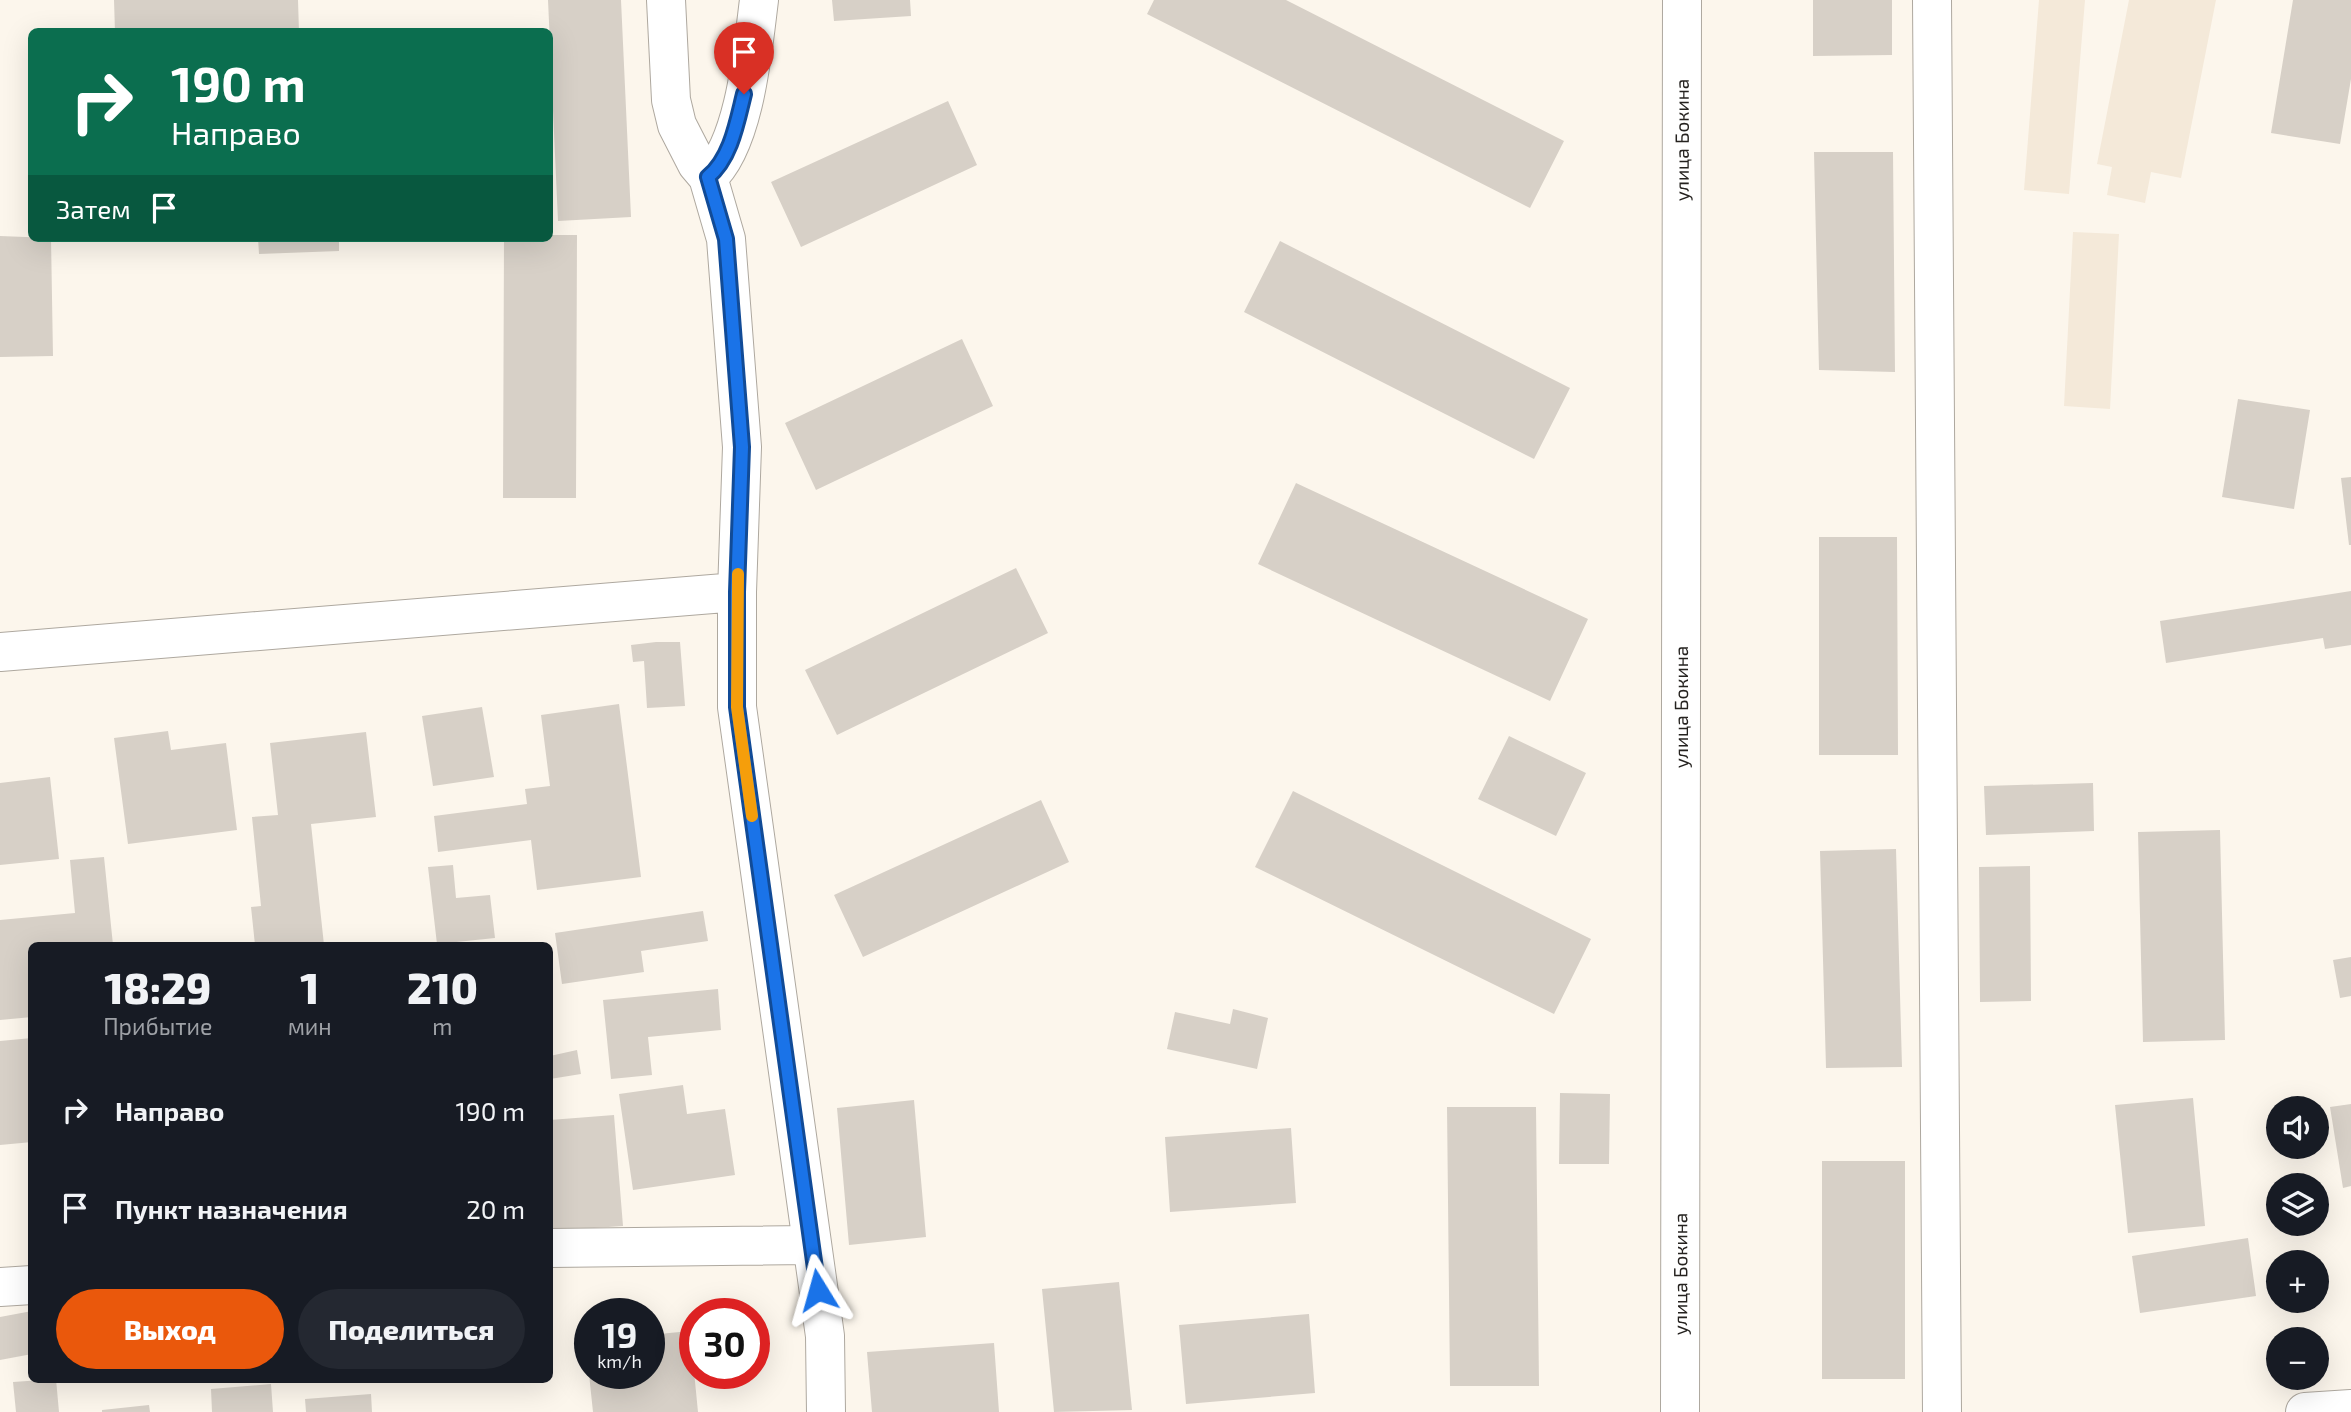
<!DOCTYPE html>
<html lang="ru">
<head>
<meta charset="utf-8">
<style>
  :root { --surface:#171b24; --page:#242831; --text:#f1f3f6; --muted:#9ea1a6; --accent:#ea580c }
  body { margin:0; font-family:"Exo 2",sans-serif; background:var(--page); color:var(--text); height:100vh; display:flex; flex-direction:column; font-size:26px; white-space:nowrap }
  * { box-sizing:border-box; margin:0 }
  p { font-size:23px; color:var(--muted) }
  .icon { flex:none; width:38px; height:38px; fill:none; stroke:currentColor; stroke-width:2; stroke-linecap:round; stroke-linejoin:round }
  .map { position:relative; flex:1; overflow:hidden }
  .panel { position:absolute; left:28px; top:942px; width:525px; height:441px; display:flex; flex-direction:column; background:var(--surface); border-radius:10px; box-shadow:0 7px 28px #0002 }
  .panel>* { flex:none }
  .top-card { position:absolute; left:28px; top:28px; width:525px; height:214px; border-radius:10px; box-shadow:0 7px 28px #0002; background:#0b6e4f; color:#fff; overflow:hidden }
  .fabs { position:absolute; left:2266px; top:1096px; display:grid; gap:14px }
  .fabs a { display:grid; place-items:center; width:63px; height:63px; border-radius:50%; background:var(--surface); box-shadow:0 7px 28px #0002; font-size:35px }
  .speed { position:absolute; left:574px; top:1298px; display:flex; gap:14px; font-size:35px; font-weight:700; text-align:center }
  .speed>* { display:grid; place-content:center; width:91px; height:91px; border-radius:50%; background:var(--surface); box-shadow:0 7px 28px #0002; line-height:1 }
  .speed small { font-size:18px; font-weight:400 }
  .speed .limit { border:10px solid #d22; background:#fff; color:#111 }
  .pin { position:absolute; display:grid; place-items:center; width:60px; height:60px; color:#fff; margin:-72px -30px; border-radius:50% 50% 50% 0; rotate:-45deg; box-shadow:0 0 7px #0007 }
  .pin .icon { rotate:45deg }
  .me { position:absolute; width:77px; margin:-38px; rotate:352deg; stroke-linejoin:round; filter:drop-shadow(0 0 5px #0008) }
  .turn { display:flex; align-items:center; gap:24px; height:147px; padding:0 28px; font-size:32px }
  .turn .icon { width:91px; height:91px; stroke-width:2.5 }
  .turn b { display:block; font-size:49px; line-height:60px }
  .then { display:flex; align-items:center; height:66px; padding:0 28px; background:#0003; gap:14px; font-size:26px }
  .eta { display:flex; justify-content:space-evenly; align-items:center; height:119px; text-align:center }
  .eta b { font-size:42px; font-weight:800; line-height:49px }
  .action { display:flex; gap:14px; margin-top:auto; padding:14px 28px }
  .action a { flex:1; height:80px; border-radius:42px; background:var(--accent); color:#fff; font-size:28px; font-weight:800; line-height:80px; text-align:center }
  .action a+a { background:var(--page); color:var(--text) }
  ul { padding:0; list-style:none }
  li { display:flex; align-items:center; gap:21px; height:98px; padding:0 28px }
  li div { flex:1 }
  li b { display:block; font-size:26px }
  li em { font-style:normal }
  .map>svg:first-child { display:block }
</style>
</head>
<body>
<div class="map">
<svg width="2351" height="1412" viewBox="0 0 2351 1412">
  <rect width="100%" height="100%" fill="#fcf6ec"/>
  <path fill="#f4e9d9" d="M 2039,0 L 2085,0 L 2069,194 L 2024,190 Z
    M 2129,0 L 2216,0 L 2181,178 L 2151,172 L 2145,203 L 2107,195 L 2112,167 L 2097,164 Z
    M 2073,232 L 2119,234 L 2110,409 L 2064,406 Z"/>
  <path fill="#d7d0c7" d="M 114,0 L 298,0 L 299,32 L 115,32 Z
    M 548,0 L 621,0 L 631,217 L 558,221 Z
    M 832,0 L 910,0 L 911,16 L 834,21 Z
    M 1154,0 L 1286,0 L 1564,141 L 1530,208 L 1147,14 Z
    M 1813,0 L 1892,0 L 1892,55 L 1813,56 Z
    M 2293,0 L 2351,0 L 2351,79 L 2340,144 L 2271,133 Z
    M 948,101 L 977,165 L 801,247 L 771,182 Z
    M 1814,152 L 1893,152 L 1895,372 L 1819,370 Z
    M 550,235 L 577,235 L 576,498 L 503,498 L 504,238 L 550,238 Z
    M 0,236 L 51,238 L 53,356 L 0,357 Z
    M 258,238 L 339,238 L 339,251 L 259,254 Z
    M 1280,241 L 1570,388 L 1534,459 L 1244,312 Z
    M 962,339 L 993,406 L 816,490 L 785,423 Z
    M 2238,399 L 2310,410 L 2294,509 L 2222,497 Z
    M 2351,477 L 2351,545 L 2349,545 L 2341,478 Z
    M 1296,483 L 1588,619 L 1550,701 L 1258,564 Z
    M 1819,537 L 1897,537 L 1898,755 L 1819,755 Z
    M 1016,568 L 1048,633 L 837,735 L 805,670 Z
    M 2351,591 L 2351,645 L 2325,649 L 2323,638 L 2166,663 L 2160,621 Z
    M 656,642 L 680,642 L 685,706 L 647,708 L 644,661 L 633,662 L 631,645 Z
    M 619,704 L 641,877 L 537,890 L 531,840 L 438,852 L 434,816 L 527,804 L 525,789 L 550,786 L 541,715 Z
    M 482,707 L 494,777 L 433,786 L 422,716 Z
    M 168,731 L 171,750 L 226,743 L 237,830 L 128,844 L 114,738 Z
    M 366,732 L 376,817 L 311,824 L 324,945 L 255,945 L 251,907 L 261,906 L 252,817 L 278,815 L 270,743 Z
    M 1509,736 L 1586,773 L 1556,836 L 1478,799 Z
    M 50,777 L 59,859 L 0,865 L 0,783 Z
    M 2093,783 L 2094,831 L 1986,835 L 1984,786 Z
    M 1293,791 L 1591,939 L 1554,1014 L 1255,867 Z
    M 1041,800 L 1069,862 L 863,957 L 834,895 Z
    M 2220,830 L 2225,1040 L 2143,1042 L 2138,832 Z
    M 1896,849 L 1902,1067 L 1826,1068 L 1820,851 Z
    M 104,857 L 113,945 L 32,945 L 32,1017 L 0,1020 L 0,920 L 75,913 L 70,860 Z
    M 453,865 L 456,898 L 490,895 L 495,938 L 437,944 L 428,867 Z
    M 2030,866 L 2031,1001 L 1980,1002 L 1979,867 Z
    M 703,911 L 708,941 L 641,951 L 644,972 L 562,984 L 555,933 Z
    M 2351,957 L 2351,996 L 2340,998 L 2333,960 Z
    M 718,989 L 721,1030 L 648,1037 L 652,1075 L 611,1079 L 603,1000 Z
    M 1233,1009 L 1268,1018 L 1257,1069 L 1167,1049 L 1175,1012 L 1230,1024 Z
    M 32,1038 L 32,1142 L 0,1145 L 0,1041 Z
    M 577,1050 L 581,1074 L 550,1079 L 550,1056 Z
    M 683,1085 L 687,1114 L 725,1109 L 735,1175 L 633,1190 L 619,1094 Z
    M 1560,1093 L 1610,1094 L 1609,1164 L 1559,1164 Z
    M 2193,1098 L 2205,1226 L 2128,1233 L 2115,1105 Z
    M 914,1100 L 926,1237 L 849,1245 L 837,1108 Z
    M 2351,1104 L 2351,1186 L 2343,1188 L 2330,1107 Z
    M 1447,1107 L 1536,1107 L 1539,1386 L 1450,1386 Z
    M 614,1115 L 623,1226 L 550,1231 L 550,1120 Z
    M 1291,1128 L 1296,1203 L 1170,1212 L 1165,1137 Z
    M 1822,1161 L 1905,1161 L 1905,1379 L 1822,1379 Z
    M 2248,1238 L 2256,1296 L 2140,1313 L 2132,1256 Z
    M 1119,1282 L 1132,1410 L 1054,1412 L 1042,1289 Z
    M 32,1311 L 32,1354 L 0,1360 L 0,1317 Z
    M 1309,1314 L 1315,1393 L 1186,1404 L 1179,1325 Z
    M 690,1331 L 698,1412 L 593,1412 L 589,1374 L 649,1374 L 649,1335 Z
    M 994,1343 L 999,1412 L 872,1412 L 867,1352 Z
    M 56,1379 L 59,1412 L 16,1412 L 13,1382 Z
    M 271,1384 L 273,1412 L 212,1412 L 211,1389 Z
    M 371,1394 L 372,1412 L 306,1412 L 305,1399 Z
    M 149,1405 L 150,1412 L 102,1412 L 102,1410 Z"/>
  <g fill="none" stroke-linecap="round" stroke-linejoin="round">
    <defs>
      <path id="minor" d="M 666,0 L 671,100 L 677,125 L 697,164 L 708,177 L 726,239 L 742,447 L 737,592 L 737,707 L 825,1336 L 826,1412
        M 1932,0 L 1942,1412
        M 708,177 C 745,145 753,47 759,0
        M 0,652 L 737,592
        M 550,1248 L 812,1245
        M 0,1287 L 32,1285
        M 2305,1412 L 2351,1409"/>
      <g id="tertiary">
        <path id="s1" d="M 1680,1412 L 1682,0"/>
      </g>
    </defs>
    <use href="#minor" stroke="#aea89f" stroke-width="40"/>
    <use href="#tertiary" stroke="#aea89f" stroke-width="40"/>
    <use href="#minor" stroke="#fff" stroke-width="38"/>
    <use href="#tertiary" stroke="#fff" stroke-width="38"/>
  </g>
  <g fill="none" stroke-linecap="round" stroke-linejoin="round">
    <defs>
      <path id="route" d="M 744,94 C 737,122 731,158 708,177 L 726,239 L 742,447 L 737,592 L 737,707 L 818,1290"/>
    </defs>
    <use href="#route" stroke="#114b97" stroke-width="18"/>
    <use href="#route" stroke="#1a73e8" stroke-width="12"/>
    <path stroke="#f59e0b" stroke-width="12" d="M 738,574 L 737,707 L 752,816"/>
  </g>
  <g text-anchor="middle" stroke-width="5" stroke-linejoin="round" paint-order="stroke">
    <g font-size="19" fill="#25221f" stroke="#fff">
      <text dy="7" stroke="none"><textPath href="#s1" startOffset="1272">улица Бокина</textPath></text>
      <text dy="7" stroke="none"><textPath href="#s1" startOffset="705">улица Бокина</textPath></text>
      <text dy="7" stroke="none"><textPath href="#s1" startOffset="138">улица Бокина</textPath></text>
    </g>
  </g>
</svg>
<div class="fabs">
<a><svg class="icon" aria-label="sound" viewBox="0 0 24 24"><path d="M4 9h4l5-4v14l-5-4H4zM17 9q2 3 0 6"/></svg></a>
<a><svg class="icon" aria-label="layers" viewBox="0 0 24 24"><path d="M12 4l9 5-9 5-9-5zM3 14l9 5 9-5"/></svg></a>
<a>+</a>
<a>−</a>
</div>
<div class="speed"><div>19<small>km/h</small></div><div class="limit">30</div></div>
<div class="pin" style="left:744px;top:94px;background:#d93025"><svg class="icon" aria-label="arrive" viewBox="0 0 24 24"><path d="M6 21V4h12l-3 4 3 4H6"/></svg></div>
<svg class="me" style="left:818px;top:1290px" viewBox="-20 -20 40 40"><path d="M0-17L14 15 0 8-14 15z" fill="#1a73e8" stroke="#fff" stroke-width="4"/></svg>
<div class="top-card">
<div class="turn"><svg class="icon" aria-label="right" viewBox="0 0 24 24"><path d="M7 20v-9h11M14 6l5 5-5 5"/></svg><div><b>190 m</b>Направо</div></div>
<div class="then">Затем<svg class="icon" aria-label="arrive" viewBox="0 0 24 24"><path d="M6 21V4h12l-3 4 3 4H6"/></svg></div>
</div>
<section class="panel">
<div class="eta">
<div><b>18:29</b><p>Прибытие</p></div>
<div><b>1</b><p>мин</p></div>
<div><b>210</b><p>m</p></div>
</div>
<ul>
<li><svg class="icon" aria-label="right" viewBox="0 0 24 24"><path d="M7 20v-9h11M14 6l5 5-5 5"/></svg><div><b>Направо</b></div><em>190 m</em></li>
<li><svg class="icon" aria-label="arrive" viewBox="0 0 24 24"><path d="M6 21V4h12l-3 4 3 4H6"/></svg><div><b>Пункт назначения</b></div><em>20 m</em></li>
</ul>
<div class="action"><a>Выход</a><a>Поделиться</a></div>
</section>
</div>
</body>
</html>
